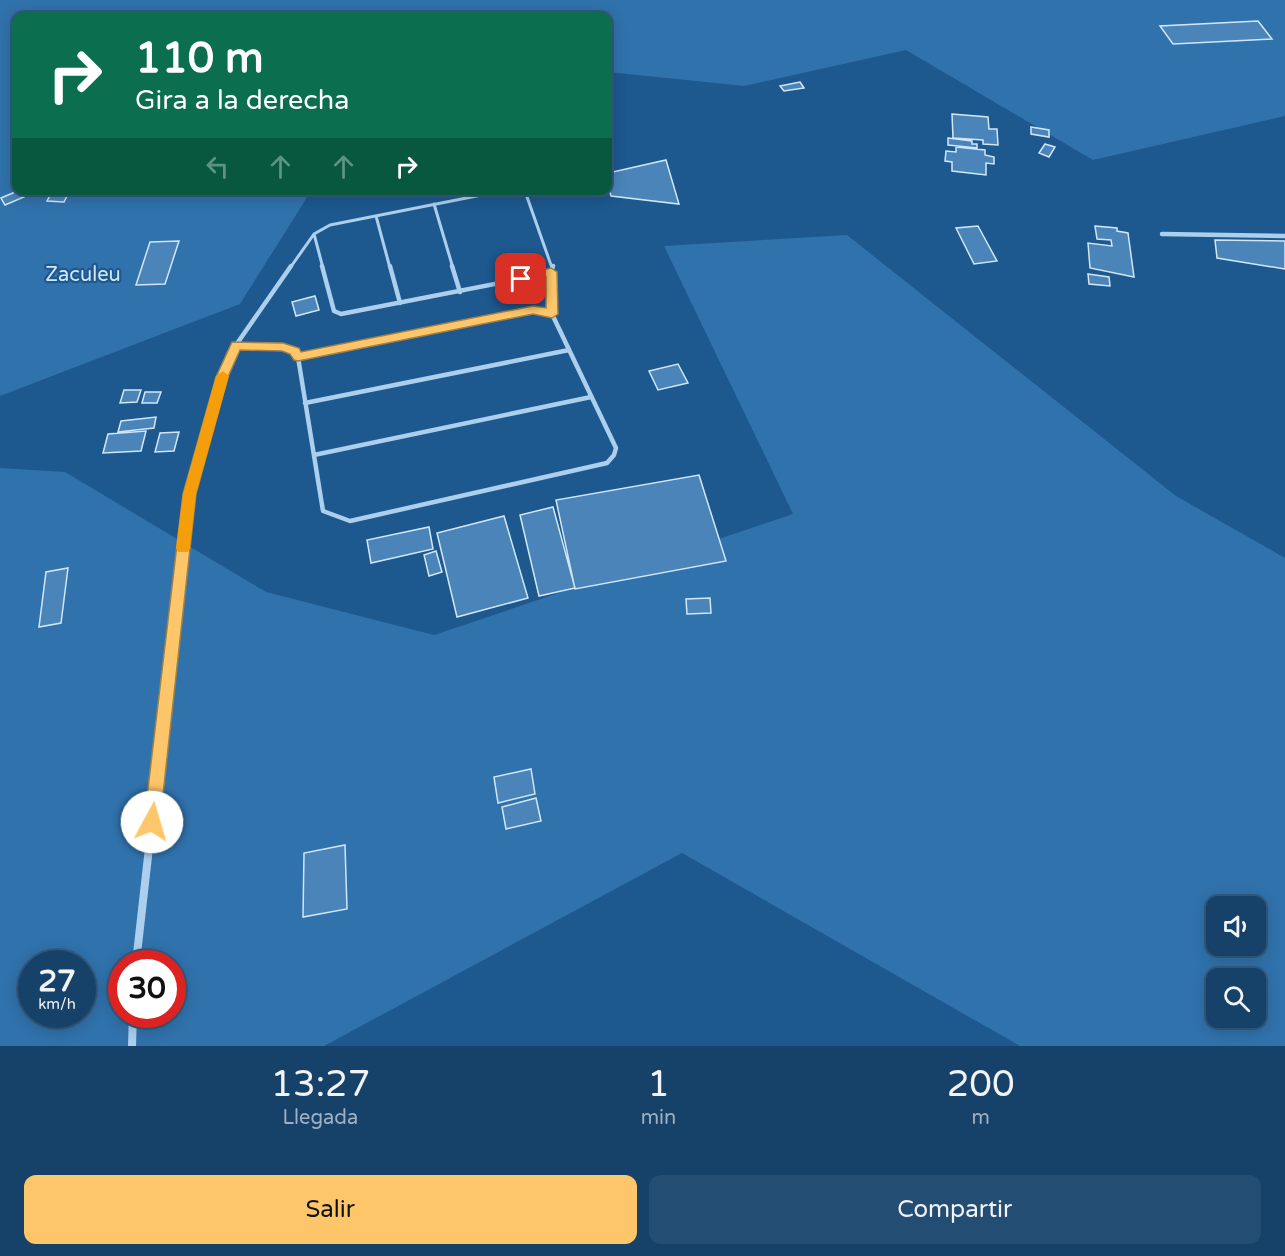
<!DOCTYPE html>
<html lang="es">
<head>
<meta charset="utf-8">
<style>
  :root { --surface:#16426a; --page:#234d72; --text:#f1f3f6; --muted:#9eb0c1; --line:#355b7e; --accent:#fdc66a }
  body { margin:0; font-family:"Varela Round",sans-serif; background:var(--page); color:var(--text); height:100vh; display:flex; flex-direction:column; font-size:22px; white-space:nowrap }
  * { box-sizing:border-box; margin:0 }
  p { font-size:20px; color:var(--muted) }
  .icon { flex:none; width:33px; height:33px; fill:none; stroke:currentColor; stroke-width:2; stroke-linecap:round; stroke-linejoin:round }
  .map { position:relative; height:1046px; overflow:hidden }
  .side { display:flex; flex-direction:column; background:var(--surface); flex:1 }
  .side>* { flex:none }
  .hud { position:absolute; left:12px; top:12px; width:600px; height:183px; border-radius:12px; box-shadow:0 3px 15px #0003,0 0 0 2px var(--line); background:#0b6e4f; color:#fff; overflow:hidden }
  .fabs { position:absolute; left:1206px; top:896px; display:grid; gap:12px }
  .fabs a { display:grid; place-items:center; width:60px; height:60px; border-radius:12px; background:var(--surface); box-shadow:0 3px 15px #0003,0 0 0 2px var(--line); font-size:30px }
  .speed { position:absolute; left:18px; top:950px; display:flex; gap:12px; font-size:30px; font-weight:700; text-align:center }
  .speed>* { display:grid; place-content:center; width:78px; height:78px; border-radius:50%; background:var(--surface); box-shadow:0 3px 15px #0003,0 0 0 2px var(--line); line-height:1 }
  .speed small { font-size:15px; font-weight:400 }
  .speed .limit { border:9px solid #d22; background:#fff; color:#111 }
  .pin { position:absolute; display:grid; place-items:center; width:51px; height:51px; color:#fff; margin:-26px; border-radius:12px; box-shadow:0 3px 9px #0006 }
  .me { position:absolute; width:66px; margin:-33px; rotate:6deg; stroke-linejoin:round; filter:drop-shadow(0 0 4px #0008) }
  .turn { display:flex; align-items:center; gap:21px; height:126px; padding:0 24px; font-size:27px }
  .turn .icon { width:78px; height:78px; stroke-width:2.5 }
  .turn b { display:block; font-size:42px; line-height:51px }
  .lanes { display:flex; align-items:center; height:57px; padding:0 24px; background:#0003; justify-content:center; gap:30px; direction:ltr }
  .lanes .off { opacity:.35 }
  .eta { display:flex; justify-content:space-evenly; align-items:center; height:102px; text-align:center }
  .eta b { font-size:36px; font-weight:600; line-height:42px }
  .action { display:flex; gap:12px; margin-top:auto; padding:12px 24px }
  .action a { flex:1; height:69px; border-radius:12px; background:var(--accent); color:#111; font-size:24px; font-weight:600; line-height:69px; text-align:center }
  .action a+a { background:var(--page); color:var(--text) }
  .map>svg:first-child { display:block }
</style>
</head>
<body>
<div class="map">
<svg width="1285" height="1046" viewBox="0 0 1285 1046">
  <rect width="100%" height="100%" fill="#1d588e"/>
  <path fill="#3072ac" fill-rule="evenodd" d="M 0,0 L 1285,0 L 1285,116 L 1093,160 L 906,50 L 744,86 L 608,72 L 608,16 L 16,16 L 16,190 L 311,191 L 240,304 L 0,396 Z
    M 847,235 L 1176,496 L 1285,558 L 1285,1046 L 1020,1046 L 682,853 L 324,1046 L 0,1046 L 0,468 L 65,472 L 266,592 L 434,635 L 793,514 L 664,246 ZM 1216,906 L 1256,906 L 1256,945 L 1216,945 ZM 32,963 L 82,963 L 82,1014 L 32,1014 ZM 122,963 L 172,963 L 172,1014 L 122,1014 ZM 1216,978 L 1256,978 L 1256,1017 L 1216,1017 Z"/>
  <path fill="#4a84b8" stroke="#d1e7f9" stroke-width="1.5" d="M 1258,21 L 1272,39 L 1173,44 L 1160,26 Z
    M 800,82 L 804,88 L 784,91 L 780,86 Z
    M 952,114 L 988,117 L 989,129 L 997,129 L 998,145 L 983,144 L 983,140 L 953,138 Z
    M 1031,127 L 1049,130 L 1049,137 L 1031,134 Z
    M 948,138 L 972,141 L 972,144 L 977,144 L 977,148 L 948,145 Z
    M 1045,144 L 1055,147 L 1049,157 L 1039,153 Z
    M 956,147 L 985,150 L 985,155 L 994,157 L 994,164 L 986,163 L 986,175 L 952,171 L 952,162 L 945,161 L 946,151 L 956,152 Z
    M 666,160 L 679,204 L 611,196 L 608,186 L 608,173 Z
    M 20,190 L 24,197 L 5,205 L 1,198 Z
    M 53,190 L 70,190 L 64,202 L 47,201 Z
    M 112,190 L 129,190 L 126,196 L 110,195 Z
    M 978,226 L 997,261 L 974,264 L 956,228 Z
    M 1095,226 L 1117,228 L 1117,231 L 1128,233 L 1134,277 L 1090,268 L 1088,243 L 1112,246 L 1111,240 L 1097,239 Z
    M 1215,240 L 1285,241 L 1285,269 L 1217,258 Z
    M 179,241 L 165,284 L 136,285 L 150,242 Z
    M 1088,274 L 1109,277 L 1110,286 L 1089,284 Z
    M 315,296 L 319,310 L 296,316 L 292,302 Z
    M 678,364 L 688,383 L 658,390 L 649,371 Z
    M 124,390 L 141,390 L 137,402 L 120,403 Z
    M 145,392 L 161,392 L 157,403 L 142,403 Z
    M 156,417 L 154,428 L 118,432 L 121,421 Z
    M 146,431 L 141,451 L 103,453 L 108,434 Z
    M 179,432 L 174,451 L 155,452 L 160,433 Z
    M 699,475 L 726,561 L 575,589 L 556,500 Z
    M 553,507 L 575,588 L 539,596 L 520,515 Z
    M 504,516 L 528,598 L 457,617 L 437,533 Z
    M 429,527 L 433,549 L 371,563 L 367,540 Z
    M 436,551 L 442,572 L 429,576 L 424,555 Z
    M 68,568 L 61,623 L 39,627 L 46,572 Z
    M 710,598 L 711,613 L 687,614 L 686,599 Z
    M 531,769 L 535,794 L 498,803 L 494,777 Z
    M 536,798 L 541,821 L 506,829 L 502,807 Z
    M 345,845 L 347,909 L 303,917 L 304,853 Z"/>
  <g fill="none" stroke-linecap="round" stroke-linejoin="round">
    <path stroke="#abcfed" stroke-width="3" d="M 520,190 L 526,194 L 552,268
      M 434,204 L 453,268
      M 376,216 L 390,268
      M 314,234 L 323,268
      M 290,268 L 314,234 L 330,225 L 507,190"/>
    <path stroke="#abcfed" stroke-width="4.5" d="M 322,266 L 334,311 L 341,314 L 541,275 L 551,272 L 553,266
      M 390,266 L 400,303
      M 452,266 L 460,292
      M 551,272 L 552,314
      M 542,310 L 552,314 L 616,448 L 614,455 L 607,463 L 350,521 L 323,511 L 298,357 Z
      M 236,345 L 283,347 L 295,351 L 298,357
      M 236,345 L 291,266
      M 305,403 L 569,350
      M 314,455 L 591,397"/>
    <path stroke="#abcfed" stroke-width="4.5" d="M 1162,234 L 1285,236"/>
    <path stroke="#abcfed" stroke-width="5" d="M 176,609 L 189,493 L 222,377 L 236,345"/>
    <path stroke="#abcfed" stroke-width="8" d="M 136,963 L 176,608
      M 132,1046 L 133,1014"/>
  </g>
  <path fill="#fdc66a" stroke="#a48145" stroke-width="1.5" d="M 551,268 L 557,272 L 558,314 L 552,318 L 533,314 L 298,361 L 294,360 L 290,354 L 282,351 L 240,350 L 228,377 L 196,494 L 160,822 L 158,828 L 152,830 L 146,828 L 144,822 L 183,494 L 216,377 L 232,342 L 283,343 L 299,348 L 301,352 L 533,306 L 546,308 L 546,277 L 521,283 L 515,279 L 517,276 Z"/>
  <path fill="#f59e0b" d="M 223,371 L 229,376 L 196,494 L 190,548 L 188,552 L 178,552 L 176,548 L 183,494 L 216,376 Z"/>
  <g text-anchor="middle" stroke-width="4.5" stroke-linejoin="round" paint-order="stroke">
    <g font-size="20" fill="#d1e7f9" stroke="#1d588e">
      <text x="83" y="281">Zaculeu</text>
    </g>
  </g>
</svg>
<div class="fabs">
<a><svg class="icon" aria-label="sound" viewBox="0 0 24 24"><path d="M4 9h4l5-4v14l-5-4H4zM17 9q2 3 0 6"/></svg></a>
<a><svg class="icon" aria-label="search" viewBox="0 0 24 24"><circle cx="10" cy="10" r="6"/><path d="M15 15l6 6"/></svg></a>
</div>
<div class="speed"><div>27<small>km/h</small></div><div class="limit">30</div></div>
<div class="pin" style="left:521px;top:279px;background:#d93025"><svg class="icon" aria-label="arrive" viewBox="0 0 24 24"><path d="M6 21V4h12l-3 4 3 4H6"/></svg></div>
<svg class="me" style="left:152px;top:822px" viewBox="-20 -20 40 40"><circle r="19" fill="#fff"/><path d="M0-13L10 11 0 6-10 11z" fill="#fdc66a"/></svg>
<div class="hud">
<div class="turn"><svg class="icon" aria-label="right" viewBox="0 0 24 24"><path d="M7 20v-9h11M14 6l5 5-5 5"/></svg><div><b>110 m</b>Gira a la derecha</div></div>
<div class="lanes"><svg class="icon off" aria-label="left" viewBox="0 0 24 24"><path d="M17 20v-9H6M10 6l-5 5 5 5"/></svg><svg class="icon off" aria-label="ahead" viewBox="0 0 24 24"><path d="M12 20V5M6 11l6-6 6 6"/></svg><svg class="icon off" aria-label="ahead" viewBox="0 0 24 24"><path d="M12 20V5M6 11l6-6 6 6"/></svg><svg class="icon" aria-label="right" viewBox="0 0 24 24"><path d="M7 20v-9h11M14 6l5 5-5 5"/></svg></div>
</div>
</div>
<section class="side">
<div class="eta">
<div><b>13:27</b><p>Llegada</p></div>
<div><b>1</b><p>min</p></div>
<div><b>200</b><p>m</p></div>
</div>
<div class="action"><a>Salir</a><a>Compartir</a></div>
</section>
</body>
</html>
